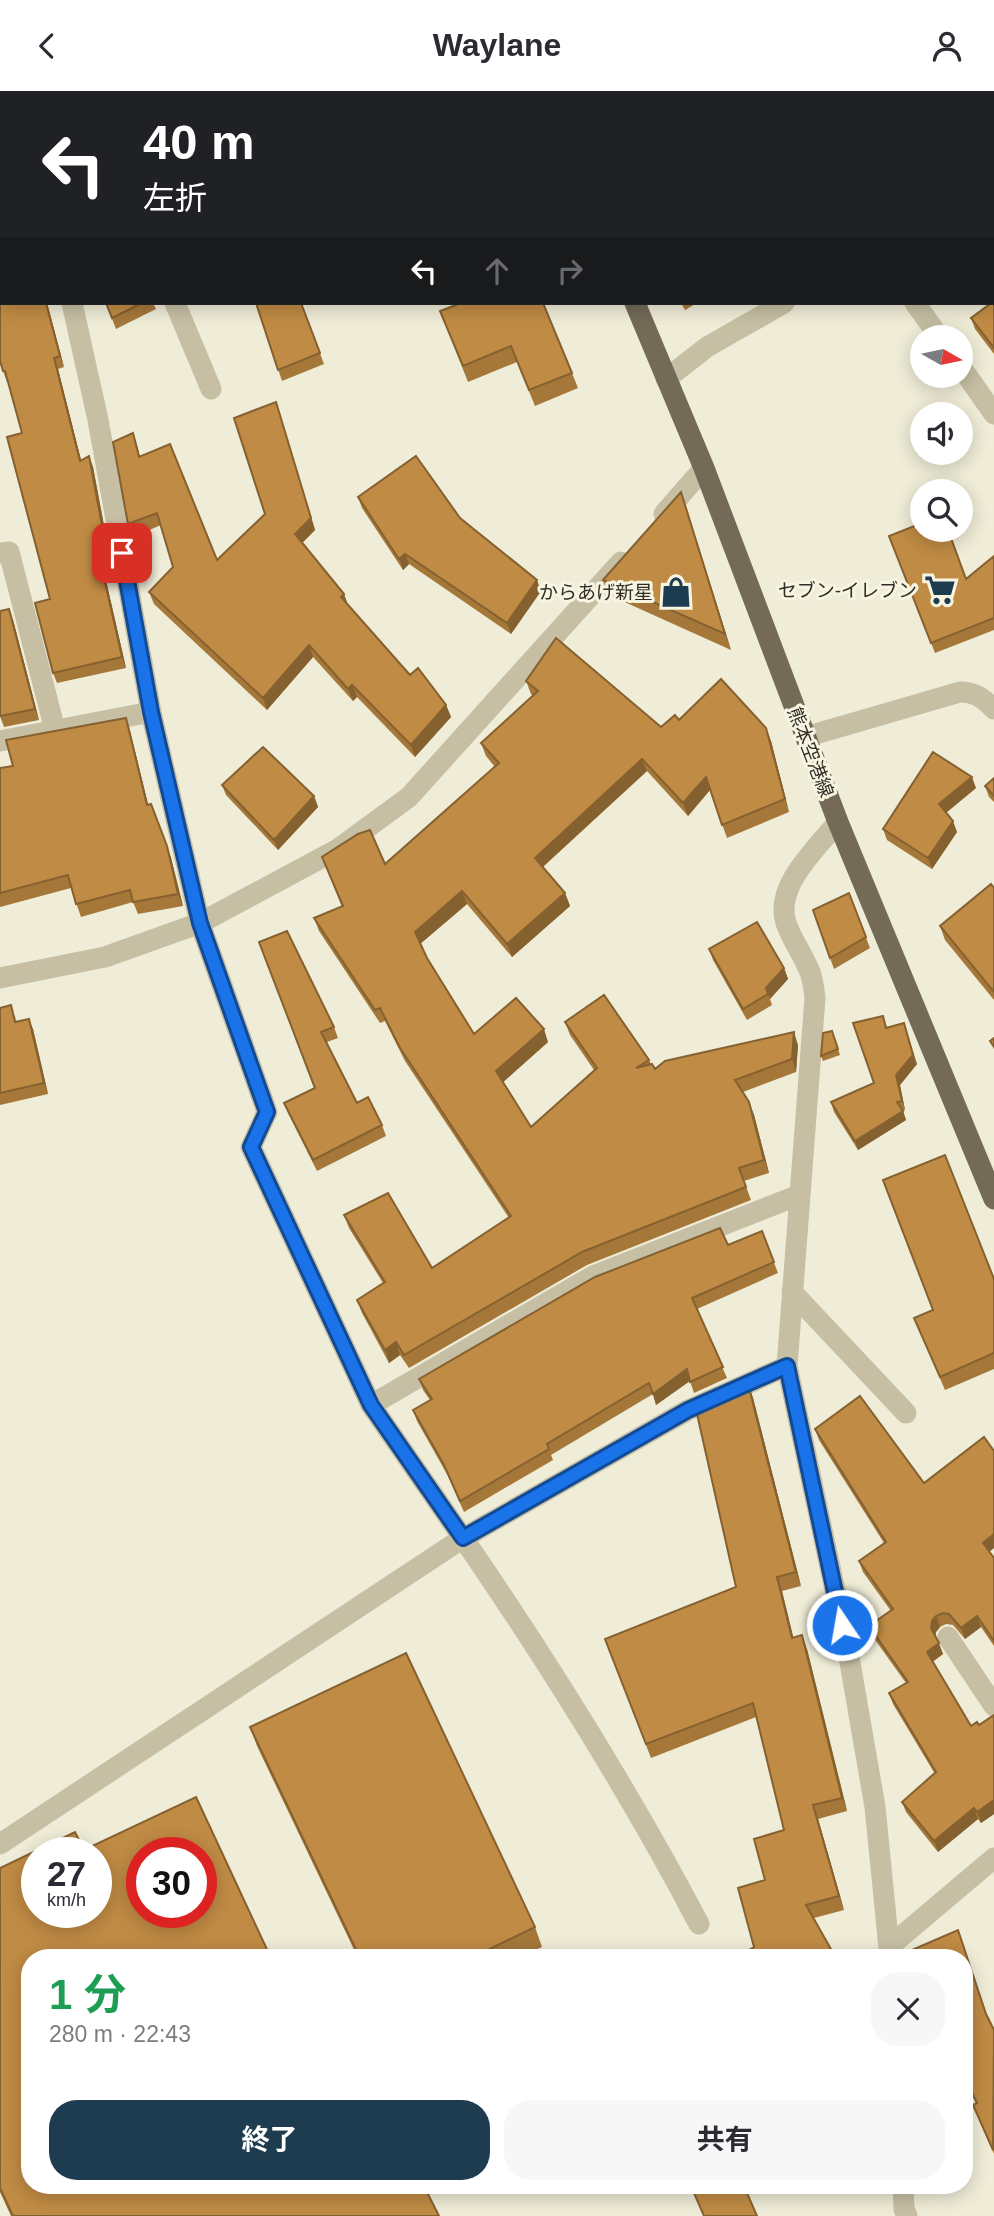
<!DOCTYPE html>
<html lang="ja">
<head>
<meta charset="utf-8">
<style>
  :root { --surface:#fff; --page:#f7f7f7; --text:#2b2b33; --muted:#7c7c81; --accent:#1d3c50 }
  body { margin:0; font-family:Arial,"Noto Sans JP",sans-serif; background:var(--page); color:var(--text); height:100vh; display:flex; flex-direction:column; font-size:26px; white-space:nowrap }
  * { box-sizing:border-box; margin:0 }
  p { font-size:23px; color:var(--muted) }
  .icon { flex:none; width:38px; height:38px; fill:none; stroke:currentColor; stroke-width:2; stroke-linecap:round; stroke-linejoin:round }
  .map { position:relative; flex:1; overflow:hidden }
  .sheet { position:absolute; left:21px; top:1858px; width:952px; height:245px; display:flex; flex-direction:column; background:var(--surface); border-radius:28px; box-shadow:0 4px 18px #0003 }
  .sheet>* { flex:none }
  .guide { position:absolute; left:0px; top:0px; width:994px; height:214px; box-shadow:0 4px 18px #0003; background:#202124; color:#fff; overflow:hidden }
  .needle { width:46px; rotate:99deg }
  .tools { position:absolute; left:910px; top:234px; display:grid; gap:14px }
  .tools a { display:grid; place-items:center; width:63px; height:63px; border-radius:50%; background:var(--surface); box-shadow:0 4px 18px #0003; font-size:35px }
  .speed { position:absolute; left:21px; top:1746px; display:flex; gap:14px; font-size:35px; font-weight:700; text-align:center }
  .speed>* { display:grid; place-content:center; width:91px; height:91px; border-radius:50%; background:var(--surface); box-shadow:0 4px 18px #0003; line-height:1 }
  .speed small { font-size:18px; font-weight:400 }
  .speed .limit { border:10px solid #d22; background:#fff; color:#111 }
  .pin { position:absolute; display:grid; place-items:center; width:60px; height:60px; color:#fff; margin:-30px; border-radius:14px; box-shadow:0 4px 10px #0006 }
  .me { position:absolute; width:77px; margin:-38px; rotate:348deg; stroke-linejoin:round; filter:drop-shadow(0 0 5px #0008) }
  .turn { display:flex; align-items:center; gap:24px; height:147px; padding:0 28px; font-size:32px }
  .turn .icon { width:91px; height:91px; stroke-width:2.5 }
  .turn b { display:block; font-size:49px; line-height:60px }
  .lanes { display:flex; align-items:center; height:66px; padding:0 28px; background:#0003; justify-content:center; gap:35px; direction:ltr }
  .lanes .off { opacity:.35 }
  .round { display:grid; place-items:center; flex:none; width:74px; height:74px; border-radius:28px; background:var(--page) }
  .summary { display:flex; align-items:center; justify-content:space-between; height:119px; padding:0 28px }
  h1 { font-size:42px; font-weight:700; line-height:52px; color:#1e9e55 }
  .button { display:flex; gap:14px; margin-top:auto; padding:14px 28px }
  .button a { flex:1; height:80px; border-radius:28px; background:var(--accent); color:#fff; font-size:28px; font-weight:700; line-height:80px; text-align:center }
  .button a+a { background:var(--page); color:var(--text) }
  header { display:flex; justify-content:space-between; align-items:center; height:91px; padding:0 28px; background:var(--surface); font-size:32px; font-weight:700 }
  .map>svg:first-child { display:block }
</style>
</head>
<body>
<header><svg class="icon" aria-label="back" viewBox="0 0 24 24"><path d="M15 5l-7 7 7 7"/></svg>Waylane<svg class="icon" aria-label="person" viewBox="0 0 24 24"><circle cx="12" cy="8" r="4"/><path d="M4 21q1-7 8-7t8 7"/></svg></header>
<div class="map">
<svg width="994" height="2125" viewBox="0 0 994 2125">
  <rect width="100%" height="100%" fill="#efecd7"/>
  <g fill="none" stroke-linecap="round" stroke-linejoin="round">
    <path stroke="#c6bfa4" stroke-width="21" d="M 18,0 L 18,2
      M 725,2 L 728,0
      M 0,22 L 2,21
      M 992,93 L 994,92
      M 0,140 L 2,139
      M 175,212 L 211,298
      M 915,212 L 940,247
      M 961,276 L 994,323
      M 666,288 L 707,256 L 784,212
      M 664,423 L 704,377
      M 0,462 L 9,461 L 55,639
      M 805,646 L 960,601 C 975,601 983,607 994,618
      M 0,650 L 151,621
      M 838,731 C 817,757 774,795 786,832 C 792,849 803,864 810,881 C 813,889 814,899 815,907 L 787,1275 L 848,1560 L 875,1716 L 890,1867
      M 0,887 L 105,866 L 200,832 L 338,758 L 409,706 L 621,471
      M 792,1201 L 906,1322
      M 371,1314 L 593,1185 L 799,1104
      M 948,1546 L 994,1615
      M 0,1753 L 463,1447 L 371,1314 L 251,1056 L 267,1021 L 200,832 L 151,621 L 98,329 L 72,212
      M 699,1833 C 629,1700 548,1571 463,1447 L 688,1319 L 787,1275
      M 890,1855 L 994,1767
      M 903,2095 L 904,2118 L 907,2125"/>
    <path stroke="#736a57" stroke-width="21" d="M 549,0 L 549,2
      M 635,212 L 704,377 L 838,731 L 994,1108"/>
  </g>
  <path fill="#a5783a" d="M 0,35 L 2,42 L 2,126 L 0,127 Z
    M 994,210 L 994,263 L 975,238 L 971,227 Z
    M 47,212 L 64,276 L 58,278 L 81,369 L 89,365 L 93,376 L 108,456 L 99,459 L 126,577 L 57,592 L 53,582 L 50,508 L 22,342 L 8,291 L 7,291 L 3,280 Z
    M 106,212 L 153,212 L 156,218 L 116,238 Z
    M 256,212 L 301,212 L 324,273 L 282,290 Z
    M 681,212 L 697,212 L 685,219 Z
    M 440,220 L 572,282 L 578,297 L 535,315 L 517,271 L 468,291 Z
    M 276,311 L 315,439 L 302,452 L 344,503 L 348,514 L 410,584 L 446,614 L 451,626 L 415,666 L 357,606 L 353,610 L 313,566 L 267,619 L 154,513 L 149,501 L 173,476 L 161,434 L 133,446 L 128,433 L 137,354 L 140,366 L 217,469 L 265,423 Z
    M 358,406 L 460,427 L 541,500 L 511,543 L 409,473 L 403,479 L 362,417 Z
    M 686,416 L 731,559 L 609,504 L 603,489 Z
    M 889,445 L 966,488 L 994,465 L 994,539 L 935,562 Z
    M 9,518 L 13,529 L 39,629 L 4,636 L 0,625 Z
    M 526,590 L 661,636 L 679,629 L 771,650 L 789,721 L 727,747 L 710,699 L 688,725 L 647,680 L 543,776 L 565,802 L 570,815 L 512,866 L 467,813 L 420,853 L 427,867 L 474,943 L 548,951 L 503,991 L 531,1036 L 594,979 L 570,944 L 565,931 L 649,969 L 651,973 L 655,978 L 798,954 L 796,981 L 743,1001 L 749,1011 L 754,1024 L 769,1082 L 744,1090 L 751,1109 L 587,1174 L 409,1277 L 400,1264 L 389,1272 L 362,1222 L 357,1209 L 383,1192 L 349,1137 L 344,1124 L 432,1177 L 509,1127 L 405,970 L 385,930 L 380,932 L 319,840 L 314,827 L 342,816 L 322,766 L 385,773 L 495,676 L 486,665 L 481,652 L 533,605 L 531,603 Z
    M 130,640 L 148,713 L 171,767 L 183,815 L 138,823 L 133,811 L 81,826 L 71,797 L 0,816 L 0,677 L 13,675 Z
    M 994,687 L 994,711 L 989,706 L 985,695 Z
    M 222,694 L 314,705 L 318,716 L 278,759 L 226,704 Z
    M 976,697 L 946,722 L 957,741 L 932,778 L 887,749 L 883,738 Z
    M 994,797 L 994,909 L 945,849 L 940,835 Z
    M 849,802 L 870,857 L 834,878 L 813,819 Z
    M 259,851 L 334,936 L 338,947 L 327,951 L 357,1012 L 382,1034 L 386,1045 L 317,1080 L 288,1022 L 284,1012 L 314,997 Z
    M 709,858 L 784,877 L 788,888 L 770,908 L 772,914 L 747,929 L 713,869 Z
    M 0,917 L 15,925 L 16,931 L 33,938 L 48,1003 L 0,1014 Z
    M 887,937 L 917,973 L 900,994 L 905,1019 L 903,1020 L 906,1029 L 858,1059 L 834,1021 L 831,1011 L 874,992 Z
    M 832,940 L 840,964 L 823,970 L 821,965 Z
    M 762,1140 L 778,1182 L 697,1218 L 727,1287 L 694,1302 L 690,1290 L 656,1314 L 653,1303 L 551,1364 L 553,1369 L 464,1421 L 448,1385 L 417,1330 L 413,1319 L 430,1309 L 423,1299 L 419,1288 L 728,1154 Z
    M 994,1188 L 994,1278 L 945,1299 L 914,1227 L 933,1219 Z
    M 748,1293 L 753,1307 L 801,1495 L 782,1500 L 793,1547 L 807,1558 L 847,1720 L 818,1728 L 844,1819 L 814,1827 L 836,1867 L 750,1867 L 747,1860 L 754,1856 L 765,1789 L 784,1739 L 756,1626 L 651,1667 L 605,1548 L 736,1496 Z
    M 815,1338 L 924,1392 L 989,1461 L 994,1467 L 994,1555 L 981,1536 L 965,1548 L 953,1534 L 946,1533 L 940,1536 L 936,1541 L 935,1545 L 943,1563 L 932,1571 L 971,1635 L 979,1634 L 994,1624 L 994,1723 L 981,1732 L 978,1728 L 938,1761 L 906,1721 L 902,1711 L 935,1683 L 893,1613 L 889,1602 L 906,1592 L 873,1546 L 869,1535 L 891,1520 L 863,1481 L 859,1470 L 884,1452 L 819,1349 Z
    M 250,1636 L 535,1836 L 542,1856 L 518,1867 L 358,1867 L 257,1655 Z
    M 0,1777 L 30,1867 L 439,2125 L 11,2125 L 0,2101 Z
    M 958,1839 L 987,1925 L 994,1939 L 994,2063 L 973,2014 L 976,2012 L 964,1988 L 964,1867 L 907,1867 L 905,1862 Z"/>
  <path fill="#866130" d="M 990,0 L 994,0 L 994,11 L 992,12 L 992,2 L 988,2 Z
    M 46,212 L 47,212 L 64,276 L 60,265 Z
    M 54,267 L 58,278 L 84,381 L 80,370 Z
    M 276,311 L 315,439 L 299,455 L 295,443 Z
    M 133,342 L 137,354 L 143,379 L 139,366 Z
    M 89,365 L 93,376 L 108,456 L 104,445 Z
    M 681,401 L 686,416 L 731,559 L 725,543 Z
    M 95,448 L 99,459 L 126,577 L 122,566 Z
    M 405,463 L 409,473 L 403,479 L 399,468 Z
    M 537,489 L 541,500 L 511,543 L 507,532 Z
    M 344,503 L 348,515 L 341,506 Z
    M 9,518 L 13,529 L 39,629 L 35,618 Z
    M 309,554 L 313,566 L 267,619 L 263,607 Z
    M 352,594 L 357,606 L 353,610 L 348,598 Z
    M 446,614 L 451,626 L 415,666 L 411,654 Z
    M 126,627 L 130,640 L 151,726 L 147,714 Z
    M 766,637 L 771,650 L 789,721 L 785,708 Z
    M 642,668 L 647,680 L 539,779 L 535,767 Z
    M 706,686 L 710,699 L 688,725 L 683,712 Z
    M 972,686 L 976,697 L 943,724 L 939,713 Z
    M 314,705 L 318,716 L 278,759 L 274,749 Z
    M 953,730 L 957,741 L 932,778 L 928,767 Z
    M 167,755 L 171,767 L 183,815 L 178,803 Z
    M 462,800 L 467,813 L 420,853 L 415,841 Z
    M 565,802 L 570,815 L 512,866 L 507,853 Z
    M 784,877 L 788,888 L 770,908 L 766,897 Z
    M 29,928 L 33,938 L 48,1003 L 44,992 Z
    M 544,938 L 548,951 L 501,993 L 496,980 Z
    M 794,941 L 798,954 L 796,981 L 792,968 Z
    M 907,941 L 917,973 L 900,994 L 905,1019 L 902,1010 L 896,984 Z
    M 749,1011 L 754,1024 L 769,1082 L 764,1069 Z
    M 903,1020 L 906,1029 L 858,1059 L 855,1050 Z
    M 396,1251 L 400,1264 L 389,1272 L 385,1259 Z
    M 687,1278 L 691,1289 L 656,1314 L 653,1303 Z
    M 748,1293 L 753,1307 L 801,1495 L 796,1481 Z
    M 994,1443 L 994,1457 L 987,1463 L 983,1452 Z
    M 777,1486 L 782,1500 L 797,1561 L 792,1547 Z
    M 936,1525 L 940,1536 L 936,1541 L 935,1548 L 931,1537 L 932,1530 Z
    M 977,1525 L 981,1536 L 965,1548 L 961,1537 Z
    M 802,1544 L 807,1558 L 847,1720 L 842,1707 Z
    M 939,1552 L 943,1563 L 931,1572 L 927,1561 Z
    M 994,1709 L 994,1723 L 981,1732 L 977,1721 Z
    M 813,1714 L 818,1728 L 844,1819 L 839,1805 Z
    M 974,1717 L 978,1728 L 938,1761 L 934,1750 Z"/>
  <path fill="#c08b44" stroke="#866130" stroke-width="2" fill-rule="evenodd" d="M 47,0 L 505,0 L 505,2 L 43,2 Z
    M 740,0 L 990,0 L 988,2 L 738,2 Z
    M 0,39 L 2,46 L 2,117 L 0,116 Z
    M 994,108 L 994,154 L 992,152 L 992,109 Z
    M 2,140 L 2,212 L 46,212 L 60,265 L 54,267 L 80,370 L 89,365 L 104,445 L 95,448 L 122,566 L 53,582 L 35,512 L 50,508 L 7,346 L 22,342 L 5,280 L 3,280 L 0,270 L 0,141 Z
    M 994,210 L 994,257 L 971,227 Z
    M 106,212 L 142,212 L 112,227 Z
    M 256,212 L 301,212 L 320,262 L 278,279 Z
    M 461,212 L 543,212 L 572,282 L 529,299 L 511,255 L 463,275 L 440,220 Z
    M 276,311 L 311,427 L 295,443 L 344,503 L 341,506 L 410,584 L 418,577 L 446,614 L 411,654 L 352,594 L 348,598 L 309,554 L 263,607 L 149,501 L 173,476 L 157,422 L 128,433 L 113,351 L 133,342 L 139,366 L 170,353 L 217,469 L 265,423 L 234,327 Z
    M 416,365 L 460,427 L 537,489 L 507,532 L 405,463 L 399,468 L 358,406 Z
    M 681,401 L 725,543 L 603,489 Z
    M 922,432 L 922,439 L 948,439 L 966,488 L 994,465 L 994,527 L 931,552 L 889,445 Z
    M 9,518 L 35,618 L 0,625 L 0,520 Z
    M 556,547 L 661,636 L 675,624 L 679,629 L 721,588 L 766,637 L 785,708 L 722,734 L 706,686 L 683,712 L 642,668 L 535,767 L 565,802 L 507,853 L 462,800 L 415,841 L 427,867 L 474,943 L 516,907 L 544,938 L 496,980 L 531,1036 L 597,977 L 565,931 L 604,904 L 649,969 L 636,977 L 652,973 L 655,978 L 665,970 L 794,941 L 792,968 L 735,989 L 749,1011 L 764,1069 L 739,1077 L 746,1096 L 582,1161 L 404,1264 L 396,1251 L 385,1259 L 357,1209 L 385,1191 L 344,1124 L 388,1102 L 432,1177 L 511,1125 L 400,957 L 380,917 L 375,919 L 314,827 L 343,815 L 322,766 L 358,743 L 370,739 L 385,773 L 499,672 L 481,652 L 538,600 L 526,590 Z
    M 126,627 L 147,714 L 151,713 L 167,755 L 178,803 L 133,811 L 130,799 L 76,813 L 68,784 L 0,802 L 0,677 L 13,675 L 6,649 Z
    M 263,656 L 314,705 L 274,749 L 222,694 Z
    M 933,661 L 972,686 L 939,713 L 953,730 L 928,767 L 883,738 Z
    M 994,687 L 994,705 L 985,695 Z
    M 991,793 L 994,797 L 994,901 L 940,835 Z
    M 849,802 L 866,846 L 830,867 L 813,819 Z
    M 757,831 L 784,877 L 766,897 L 768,903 L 743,918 L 709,858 Z
    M 287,840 L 334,936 L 321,941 L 357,1012 L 368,1006 L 382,1034 L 313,1069 L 284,1012 L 315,997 L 259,851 Z
    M 11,914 L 15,931 L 29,928 L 44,992 L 0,1002 L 0,917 Z
    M 883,925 L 886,937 L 904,932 L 913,964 L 896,984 L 902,1010 L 897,1011 L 903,1020 L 855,1050 L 831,1011 L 874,992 L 853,932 Z
    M 832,940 L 838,958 L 821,965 L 823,942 Z
    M 994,947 L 994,956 L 990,950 Z
    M 945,1064 L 994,1188 L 994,1262 L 940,1286 L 914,1227 L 933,1219 L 883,1089 Z
    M 720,1137 L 728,1154 L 762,1140 L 774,1171 L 692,1207 L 723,1276 L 690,1291 L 687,1278 L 653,1303 L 649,1292 L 547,1353 L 549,1358 L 460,1410 L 444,1374 L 413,1319 L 432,1308 L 419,1288 L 595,1186 Z
    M 748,1293 L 796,1481 L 777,1486 L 792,1547 L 802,1544 L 842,1707 L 813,1714 L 839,1805 L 806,1814 L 836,1867 L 751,1867 L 747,1860 L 754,1856 L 738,1797 L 765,1789 L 754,1748 L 784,1739 L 753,1612 L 646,1653 L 605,1548 L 736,1496 L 695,1314 Z
    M 860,1305 L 924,1392 L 984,1346 L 994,1360 L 994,1443 L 983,1452 L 994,1467 L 994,1550 L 977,1525 L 961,1537 L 949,1523 L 943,1522 L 936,1525 L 932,1530 L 931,1537 L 939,1552 L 927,1561 L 971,1635 L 977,1631 L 979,1634 L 994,1624 L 994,1709 L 977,1721 L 974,1717 L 934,1750 L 902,1711 L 936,1681 L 889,1602 L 908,1591 L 869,1535 L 893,1518 L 859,1470 L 886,1451 L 815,1338 Z
    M 406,1562 L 535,1836 L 471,1867 L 360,1867 L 250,1636 Z
    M 196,1706 L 271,1867 L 30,1867 L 30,2095 L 424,2095 L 439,2125 L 13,2125 L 0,2097 L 0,1777 L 75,1741 L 84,1759 ZM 37,1762 L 96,1762 L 96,1822 L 37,1822 ZM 142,1762 L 201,1762 L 201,1822 L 142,1822 Z
    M 958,1839 L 986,1923 L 994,1939 L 993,2059 L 973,2014 L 977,2012 L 964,1985 L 964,1867 L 908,1867 L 905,1862 Z
    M 691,2095 L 744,2095 L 757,2125 L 704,2125 Z"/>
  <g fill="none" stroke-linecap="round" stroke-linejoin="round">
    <defs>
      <path id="route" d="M 122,462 L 151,621 L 200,832 L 267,1021 L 251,1056 L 371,1314 L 463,1447 L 688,1319 L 787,1275 L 842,1534"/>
    </defs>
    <use href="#route" stroke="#114b97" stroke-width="18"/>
    <use href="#route" stroke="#1a73e8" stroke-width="12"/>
  </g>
  <defs>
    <symbol id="supermarket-bare" viewBox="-9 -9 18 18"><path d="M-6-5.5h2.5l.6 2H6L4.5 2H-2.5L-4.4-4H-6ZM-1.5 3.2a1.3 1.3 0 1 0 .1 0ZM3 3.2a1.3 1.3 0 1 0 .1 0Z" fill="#1d3c50" stroke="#f7f5e2" stroke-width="2.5" paint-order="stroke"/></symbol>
    <symbol id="shop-bare" viewBox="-9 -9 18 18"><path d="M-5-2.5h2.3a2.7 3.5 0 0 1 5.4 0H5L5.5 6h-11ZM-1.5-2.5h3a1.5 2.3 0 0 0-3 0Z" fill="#1d3c50" stroke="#f7f5e2" stroke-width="2.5" paint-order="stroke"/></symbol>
  </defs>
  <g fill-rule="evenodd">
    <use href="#supermarket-bare" x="918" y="477" width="44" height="44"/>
    <use href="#shop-bare" x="654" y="479" width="44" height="44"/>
  </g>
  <g text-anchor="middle" stroke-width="6" stroke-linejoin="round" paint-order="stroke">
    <g font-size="19" fill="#322d25" stroke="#f7f5e2" text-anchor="end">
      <text x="917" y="506">セブン-イレブン</text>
      <text x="653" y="508">からあげ新星</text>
    </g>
    <g font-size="19" fill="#322d25" stroke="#f7f5e2">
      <text transform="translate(811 661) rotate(69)" y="7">熊本空港線</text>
    </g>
  </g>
</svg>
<div class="tools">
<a><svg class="needle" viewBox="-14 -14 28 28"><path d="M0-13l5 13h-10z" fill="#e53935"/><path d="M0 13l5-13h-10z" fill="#7c7c81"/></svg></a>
<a><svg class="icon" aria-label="sound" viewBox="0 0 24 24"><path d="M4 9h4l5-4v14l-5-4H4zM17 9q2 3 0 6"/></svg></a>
<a><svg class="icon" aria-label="search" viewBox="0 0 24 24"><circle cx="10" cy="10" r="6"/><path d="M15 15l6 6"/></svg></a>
</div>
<div class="speed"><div>27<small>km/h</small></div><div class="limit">30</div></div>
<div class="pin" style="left:122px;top:462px;background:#d93025"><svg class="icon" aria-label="arrive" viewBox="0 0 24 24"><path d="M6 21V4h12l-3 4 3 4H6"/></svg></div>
<svg class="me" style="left:842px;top:1534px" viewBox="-20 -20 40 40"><circle r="17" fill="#1a73e8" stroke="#fff" stroke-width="3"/><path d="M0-11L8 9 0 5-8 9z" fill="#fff"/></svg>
<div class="guide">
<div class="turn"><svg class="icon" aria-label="left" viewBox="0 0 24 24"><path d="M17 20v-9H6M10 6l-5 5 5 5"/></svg><div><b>40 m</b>左折</div></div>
<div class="lanes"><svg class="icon" aria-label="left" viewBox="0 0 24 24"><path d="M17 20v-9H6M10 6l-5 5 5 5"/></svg><svg class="icon off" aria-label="ahead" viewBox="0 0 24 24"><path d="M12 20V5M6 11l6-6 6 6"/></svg><svg class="icon off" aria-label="right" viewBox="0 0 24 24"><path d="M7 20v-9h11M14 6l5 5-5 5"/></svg></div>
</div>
<section class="sheet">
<div class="summary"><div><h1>1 分</h1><p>280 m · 22:43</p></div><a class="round"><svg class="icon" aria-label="close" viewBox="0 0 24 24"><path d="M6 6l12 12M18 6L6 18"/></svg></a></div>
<div class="button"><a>終了</a><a>共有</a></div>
</section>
</div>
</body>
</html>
